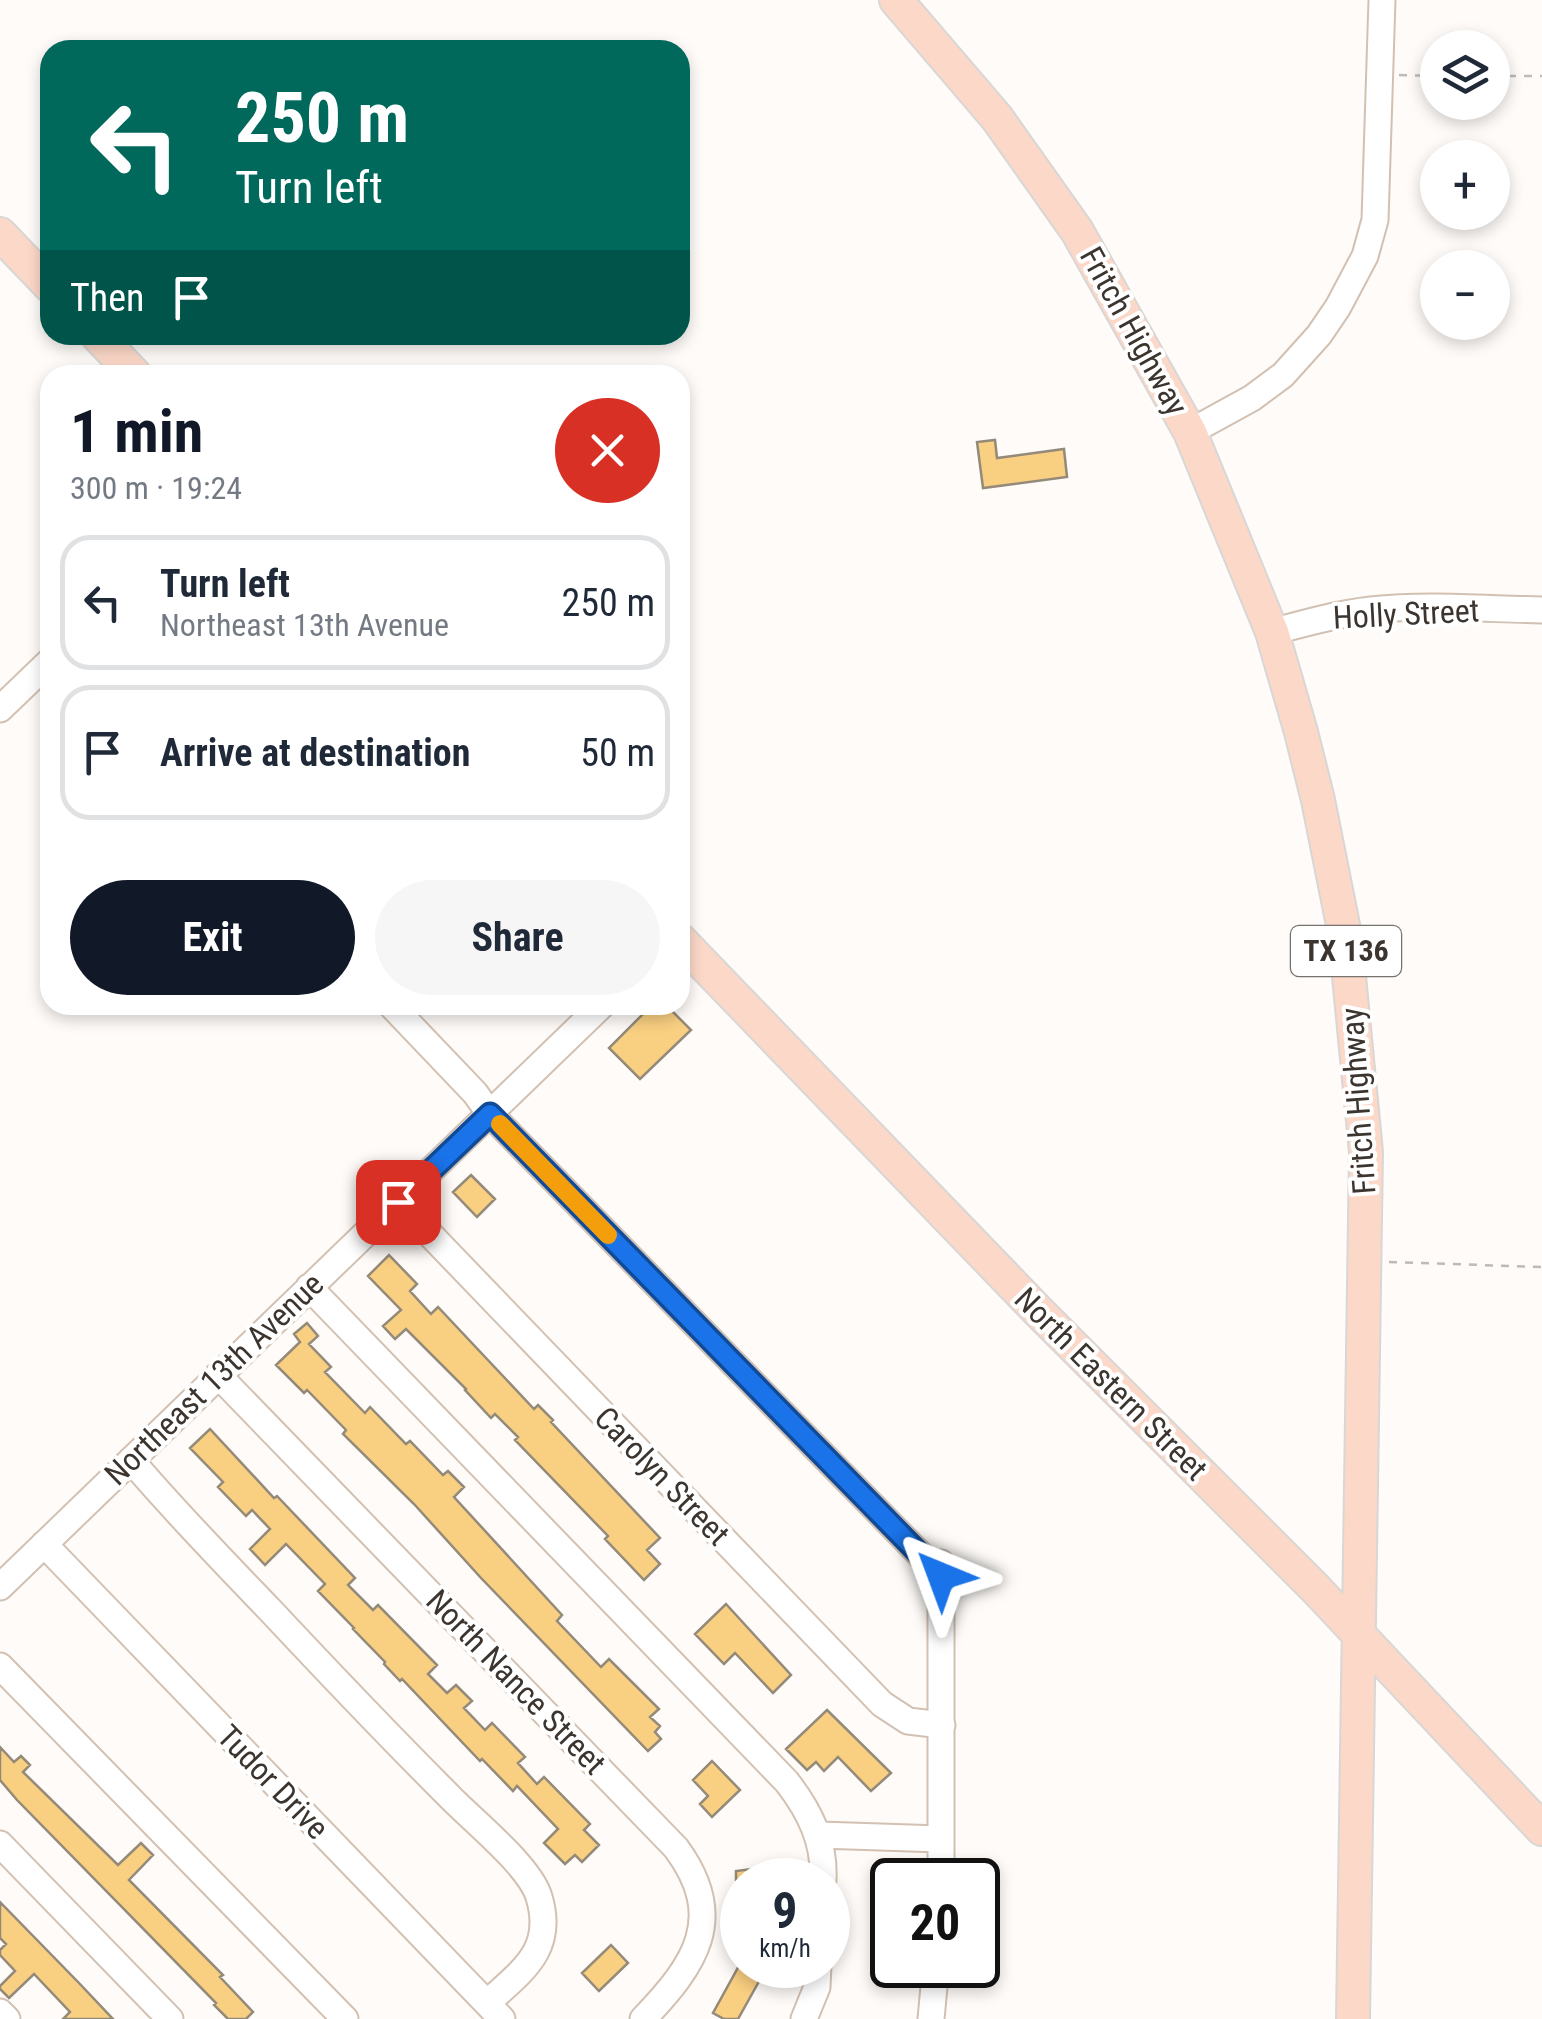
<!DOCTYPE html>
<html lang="en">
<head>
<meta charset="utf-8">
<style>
  :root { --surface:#fff; --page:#f6f6f7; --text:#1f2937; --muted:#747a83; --line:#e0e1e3; --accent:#111827 }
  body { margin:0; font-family:"Roboto Condensed",sans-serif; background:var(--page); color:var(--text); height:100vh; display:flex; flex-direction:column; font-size:38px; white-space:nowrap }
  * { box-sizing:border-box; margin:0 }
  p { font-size:32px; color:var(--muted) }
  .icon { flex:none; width:55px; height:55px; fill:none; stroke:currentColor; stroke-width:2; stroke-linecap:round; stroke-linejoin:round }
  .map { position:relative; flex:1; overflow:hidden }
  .sheet { position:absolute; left:40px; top:365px; width:650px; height:650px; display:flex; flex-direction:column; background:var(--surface); border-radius:30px; box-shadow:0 5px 15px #0003 }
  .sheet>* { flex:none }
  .guide { position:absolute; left:40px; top:40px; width:650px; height:305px; border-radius:30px; box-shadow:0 5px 15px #0003; background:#00695c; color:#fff; overflow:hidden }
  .controls { position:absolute; left:1420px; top:30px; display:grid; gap:20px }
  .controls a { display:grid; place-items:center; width:90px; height:90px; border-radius:50%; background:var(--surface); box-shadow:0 5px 15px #0003; font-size:50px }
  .speed { position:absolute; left:720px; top:1858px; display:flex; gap:20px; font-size:50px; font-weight:700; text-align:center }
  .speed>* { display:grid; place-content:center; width:130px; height:130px; border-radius:50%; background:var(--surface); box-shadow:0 5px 15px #0003; line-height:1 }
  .speed small { font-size:25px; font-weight:400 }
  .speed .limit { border:5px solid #111; border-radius:15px; background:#fff; color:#111 }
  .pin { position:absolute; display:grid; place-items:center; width:85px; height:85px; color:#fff; margin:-42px; border-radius:20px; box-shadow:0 5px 15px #0006 }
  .me { position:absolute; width:110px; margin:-55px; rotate:316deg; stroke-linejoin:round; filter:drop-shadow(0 0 8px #0008) }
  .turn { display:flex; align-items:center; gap:35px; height:210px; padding:0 30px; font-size:45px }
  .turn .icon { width:130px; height:130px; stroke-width:2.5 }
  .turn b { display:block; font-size:70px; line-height:85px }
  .then { display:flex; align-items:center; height:95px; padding:0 30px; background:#0003; gap:20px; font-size:38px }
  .round { display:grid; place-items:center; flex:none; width:105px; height:105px; border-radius:52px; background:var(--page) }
  .headline { display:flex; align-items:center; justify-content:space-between; height:170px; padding:0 30px }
  h1 { font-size:60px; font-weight:700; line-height:75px; color:var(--accent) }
  .primary-button { display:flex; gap:20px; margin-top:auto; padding:20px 30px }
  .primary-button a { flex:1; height:115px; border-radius:60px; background:var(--accent); color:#fff; font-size:40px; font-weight:700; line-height:115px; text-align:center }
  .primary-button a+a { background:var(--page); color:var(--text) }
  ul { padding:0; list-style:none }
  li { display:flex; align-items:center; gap:30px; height:135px; margin:0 20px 15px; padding:0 10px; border:5px solid var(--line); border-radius:30px }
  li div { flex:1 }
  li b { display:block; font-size:38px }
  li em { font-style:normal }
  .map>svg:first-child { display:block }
</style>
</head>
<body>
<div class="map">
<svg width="1542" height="2019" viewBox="0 0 1542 2019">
  <rect width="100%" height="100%" fill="#fefbf8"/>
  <path fill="#f9cf81" stroke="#948a79" stroke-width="2.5" d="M 995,440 L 997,458 L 1064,449 L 1067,477 L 983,488 L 977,442 Z
    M 652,1005 L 666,1005 L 691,1030 L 640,1079 L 609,1048 Z
    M 471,1175 L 495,1199 L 477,1217 L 453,1192 Z
    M 389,1255 L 417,1284 L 410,1291 L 431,1314 L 438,1307 L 534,1409 L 538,1405 L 553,1420 L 551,1422 L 660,1538 L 647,1550 L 660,1564 L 644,1580 L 605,1539 L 608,1536 L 515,1440 L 518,1437 L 495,1414 L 491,1418 L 465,1390 L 466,1389 L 406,1329 L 395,1339 L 383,1326 L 401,1310 L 368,1276 Z
    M 307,1323 L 318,1336 L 309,1344 L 331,1367 L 325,1372 L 365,1413 L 370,1407 L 406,1444 L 410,1441 L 443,1475 L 448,1471 L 464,1487 L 454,1497 L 562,1615 L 557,1621 L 601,1667 L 609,1659 L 659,1709 L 650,1717 L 660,1726 L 655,1732 L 661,1739 L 648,1751 L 481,1578 L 414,1504 L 343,1434 L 346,1430 L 307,1390 L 304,1393 L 276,1365 L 300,1342 L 294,1334 Z
    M 210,1429 L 274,1498 L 277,1496 L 355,1578 L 348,1585 L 373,1610 L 378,1605 L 437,1665 L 428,1674 L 447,1693 L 456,1685 L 472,1701 L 464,1708 L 485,1730 L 492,1723 L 525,1757 L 518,1763 L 537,1784 L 544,1777 L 590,1824 L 584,1830 L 599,1845 L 582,1862 L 575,1855 L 565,1864 L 544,1843 L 558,1829 L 517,1786 L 513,1791 L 482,1759 L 480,1761 L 402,1679 L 400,1681 L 384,1664 L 385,1662 L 353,1629 L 354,1628 L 318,1591 L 325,1584 L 286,1544 L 265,1565 L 250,1549 L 270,1529 L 252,1510 L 246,1516 L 218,1487 L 223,1482 L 190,1448 Z
    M 726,1604 L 791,1675 L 773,1693 L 735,1653 L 724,1664 L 695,1634 Z
    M 827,1710 L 891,1773 L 871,1791 L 838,1757 L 824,1771 L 816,1762 L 807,1770 L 786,1749 Z
    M 0,1747 L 14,1762 L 21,1756 L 30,1765 L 23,1772 L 118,1865 L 141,1843 L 153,1855 L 129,1880 L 223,1975 L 220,1977 L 253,2012 L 246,2019 L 228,2019 L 214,2005 L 216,2003 L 17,1800 L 0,1780 Z
    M 712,1761 L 740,1790 L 712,1817 L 700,1804 L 708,1796 L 693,1780 Z
    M 777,1866 L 778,1880 L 736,1880 L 736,1871 Z
    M 0,1902 L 79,1983 L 113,2019 L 63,2019 L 70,2012 L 34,1974 L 9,1998 L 0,1989 L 0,1986 L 15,1971 L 0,1955 L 0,1950 L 6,1944 L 0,1938 Z
    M 611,1945 L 628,1963 L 599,1991 L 582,1973 Z
    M 740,1964 L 762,1976 L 738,2019 L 724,2019 L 713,2013 Z"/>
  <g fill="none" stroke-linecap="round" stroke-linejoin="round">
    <defs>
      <path id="minor" d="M 1190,432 L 1252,398 L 1283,375 L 1319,335 L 1338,307 L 1365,256 L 1375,220 L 1382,0
        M 1272,632 C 1304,623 1337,614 1371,610 C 1427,604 1485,609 1542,610
        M 0,709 L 50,661
        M 391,1005 L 475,1093 L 490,1114 L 941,1576
        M 398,1201 L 882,1704 L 908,1721 L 942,1725
        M 309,1287 L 787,1782 C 810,1812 825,1842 823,1880
        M 218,1375 L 676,1848 C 728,1918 695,1965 643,2019
        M 131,1460 C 175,1512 223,1561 270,1610 C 329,1673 388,1735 449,1796 C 472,1820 530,1866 539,1897 C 555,1950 522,1971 487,2003
        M 44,1544 L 502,2019
        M 0,1587 L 602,1005
        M 0,1666 L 345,2019
        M 819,1835 L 941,1839
        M 0,1844 L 170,2019
        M 941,1880 L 941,1563
        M 0,2012 L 7,2019
        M 804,2019 L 817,1987 L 818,1965
        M 931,2019 L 936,1965"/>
      <path id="major" d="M 896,0 L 997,118 L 1077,231 L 1190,432 L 1272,632 L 1301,732 L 1318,800 L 1345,935 L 1366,1152 L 1353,2019
        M 0,234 L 50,286
        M 97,335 L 135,375
        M 680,940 L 1038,1311 L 1315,1588 L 1542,1829"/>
    </defs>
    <use href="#minor" stroke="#d2c1b2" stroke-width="29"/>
    <use href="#major" stroke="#d8d7d5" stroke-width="36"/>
    <path stroke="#bfbab6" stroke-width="2.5" stroke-dasharray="8 8" stroke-linecap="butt" d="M 1399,75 L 1438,76
      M 1492,76 L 1542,76
      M 1389,1262 L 1542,1267"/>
    <use href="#minor" stroke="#fff" stroke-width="25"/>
    <use href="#major" stroke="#fcd8c8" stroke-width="32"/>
  </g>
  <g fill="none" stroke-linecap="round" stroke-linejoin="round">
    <defs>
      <path id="route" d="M 398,1202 L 490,1114 L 941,1576"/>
    </defs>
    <use href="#route" stroke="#114b97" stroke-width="25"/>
    <use href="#route" stroke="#1a73e8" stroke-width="18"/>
    <path stroke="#f59e0b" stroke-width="18" d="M 500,1124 L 608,1235"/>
  </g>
  <g text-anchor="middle" stroke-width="8" stroke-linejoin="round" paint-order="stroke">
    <rect fill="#fff" stroke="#76726d" stroke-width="2.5" x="1291" y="926" width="110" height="50" rx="8"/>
    <g font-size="30" font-weight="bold" fill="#3c352f">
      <text x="1346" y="961">TX 136</text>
    </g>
    <g font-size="32" fill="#3c352f" stroke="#fff">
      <text transform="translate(1134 331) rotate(61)" y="11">Fritch Highway</text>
      <text transform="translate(1406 614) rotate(-3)" y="11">Holly Street</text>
      <text transform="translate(1358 1101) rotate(-94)" y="11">Fritch Highway</text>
      <text transform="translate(214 1379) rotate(-44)" y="11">Northeast 13th Avenue</text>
      <text transform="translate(1111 1384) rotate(45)" y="11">North Eastern Street</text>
      <text transform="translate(662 1476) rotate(46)" y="11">Carolyn Street</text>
      <text transform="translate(516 1682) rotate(46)" y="11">North Nance Street</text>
      <text transform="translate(273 1782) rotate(46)" y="11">Tudor Drive</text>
    </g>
  </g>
</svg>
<div class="controls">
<a><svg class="icon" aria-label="layers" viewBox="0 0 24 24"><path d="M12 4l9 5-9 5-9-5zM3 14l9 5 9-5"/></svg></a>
<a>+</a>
<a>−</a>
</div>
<div class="speed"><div>9<small>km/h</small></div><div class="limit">20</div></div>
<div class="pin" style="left:398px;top:1202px;background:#d93025"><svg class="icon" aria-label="arrive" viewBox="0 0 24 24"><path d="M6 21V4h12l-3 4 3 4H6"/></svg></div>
<svg class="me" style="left:941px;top:1576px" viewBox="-20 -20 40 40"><path d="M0-17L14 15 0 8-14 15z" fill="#1a73e8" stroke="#fff" stroke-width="4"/></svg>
<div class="guide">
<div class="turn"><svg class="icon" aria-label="left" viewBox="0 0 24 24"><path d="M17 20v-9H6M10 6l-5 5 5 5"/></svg><div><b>250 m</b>Turn left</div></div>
<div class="then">Then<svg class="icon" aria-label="arrive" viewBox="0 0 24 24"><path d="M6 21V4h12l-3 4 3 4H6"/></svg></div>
</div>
<section class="sheet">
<div class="headline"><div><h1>1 min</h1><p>300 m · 19:24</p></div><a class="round" style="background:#d93025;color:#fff"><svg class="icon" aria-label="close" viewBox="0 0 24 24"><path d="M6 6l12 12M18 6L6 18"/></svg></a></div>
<ul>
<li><svg class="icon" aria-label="left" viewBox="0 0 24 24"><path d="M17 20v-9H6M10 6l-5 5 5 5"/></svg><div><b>Turn left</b><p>Northeast 13th Avenue</p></div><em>250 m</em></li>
<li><svg class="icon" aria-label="arrive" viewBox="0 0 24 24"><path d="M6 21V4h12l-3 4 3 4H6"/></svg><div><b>Arrive at destination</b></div><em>50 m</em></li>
</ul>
<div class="primary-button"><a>Exit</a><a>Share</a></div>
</section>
</div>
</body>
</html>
